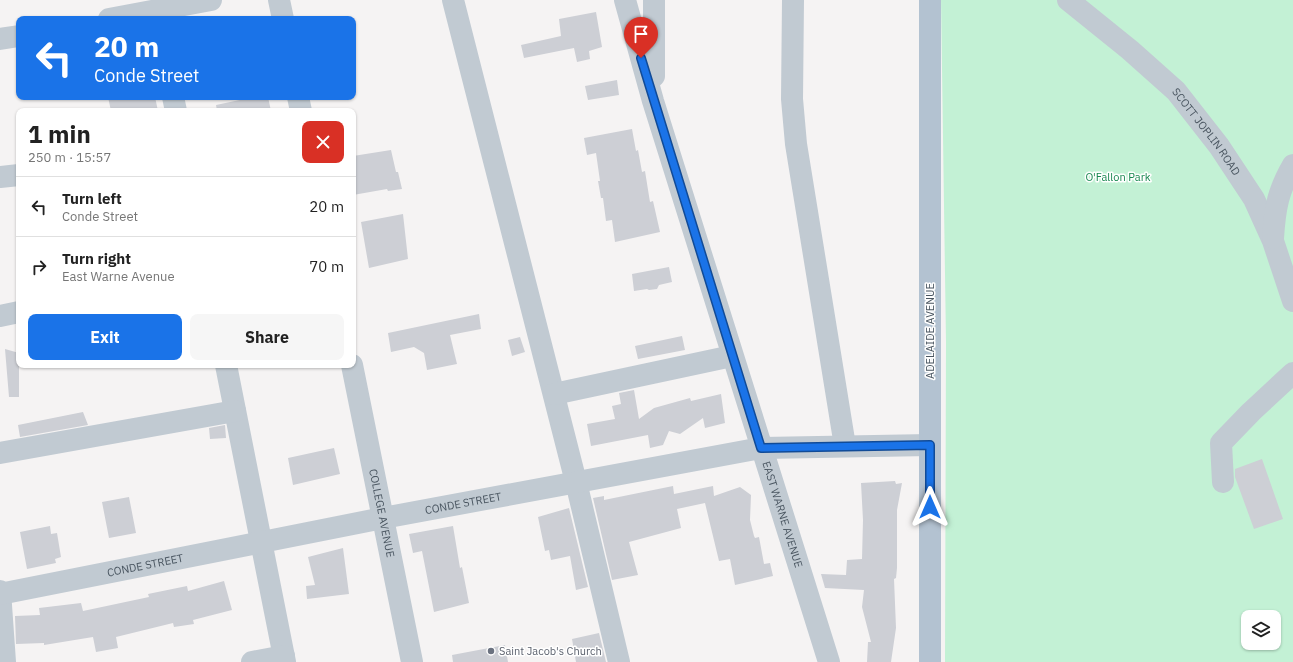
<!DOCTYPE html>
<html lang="en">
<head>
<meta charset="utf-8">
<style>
  :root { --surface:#fff; --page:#f6f6f6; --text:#222; --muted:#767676; --line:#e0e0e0; --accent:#1a73e8 }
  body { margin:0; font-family:"IBM Plex Sans",sans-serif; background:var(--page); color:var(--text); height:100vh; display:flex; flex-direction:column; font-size:15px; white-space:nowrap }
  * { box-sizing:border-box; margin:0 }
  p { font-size:13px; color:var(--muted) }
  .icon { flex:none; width:22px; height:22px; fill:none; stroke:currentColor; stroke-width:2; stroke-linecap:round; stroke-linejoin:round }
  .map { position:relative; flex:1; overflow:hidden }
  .drawer { position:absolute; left:16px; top:108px; width:340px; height:260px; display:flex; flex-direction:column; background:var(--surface); border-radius:8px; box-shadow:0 1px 3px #0004 }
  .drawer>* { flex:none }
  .top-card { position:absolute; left:16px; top:16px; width:340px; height:84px; border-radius:8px; box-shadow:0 1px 3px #0004; background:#1a73e8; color:#fff; overflow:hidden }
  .controls { position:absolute; left:1241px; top:610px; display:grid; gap:8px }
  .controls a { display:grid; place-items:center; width:40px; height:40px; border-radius:8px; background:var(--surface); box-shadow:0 1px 3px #0004; font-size:20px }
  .pin { position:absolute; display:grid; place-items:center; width:34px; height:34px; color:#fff; margin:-41px -17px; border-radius:50% 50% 50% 0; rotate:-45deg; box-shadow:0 0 4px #0007 }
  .pin .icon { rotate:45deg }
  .me { position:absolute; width:44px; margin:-22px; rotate:0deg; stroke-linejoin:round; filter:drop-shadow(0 0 3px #0008) }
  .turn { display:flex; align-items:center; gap:14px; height:84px; padding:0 12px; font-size:18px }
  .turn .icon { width:52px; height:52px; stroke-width:2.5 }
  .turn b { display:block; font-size:28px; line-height:34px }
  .round { display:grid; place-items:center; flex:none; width:42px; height:42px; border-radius:8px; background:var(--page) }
  .summary { display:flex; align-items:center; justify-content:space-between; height:68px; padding:0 12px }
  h1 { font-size:24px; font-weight:700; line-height:30px }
  .primary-button { display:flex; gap:8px; margin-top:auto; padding:8px 12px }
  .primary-button a { flex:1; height:46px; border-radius:8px; background:var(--accent); color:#fff; font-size:16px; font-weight:700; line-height:46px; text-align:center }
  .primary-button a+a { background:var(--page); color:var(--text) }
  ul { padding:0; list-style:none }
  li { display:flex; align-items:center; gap:12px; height:60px; padding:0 12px; border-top:1px solid var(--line) }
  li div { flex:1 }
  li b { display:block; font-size:15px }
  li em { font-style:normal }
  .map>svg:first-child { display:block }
</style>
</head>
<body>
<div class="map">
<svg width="1293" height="662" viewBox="0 0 1293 662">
  <rect width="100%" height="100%" fill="#f5f3f3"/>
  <path fill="#c3f1d5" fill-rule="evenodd" d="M 941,0 L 1293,0 L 1293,662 L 945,662 L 946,342 ZM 1248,617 L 1274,617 L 1274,643 L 1248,643 Z"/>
  <path fill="#cdcfd5" d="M 596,12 L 602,47 L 589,51 L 590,59 L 577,62 L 574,48 L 524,58 L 521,45 L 561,36 L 559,19 Z
    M 617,80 L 619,95 L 588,100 L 585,86 Z
    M 108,97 L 155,97 L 158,111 L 111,111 Z
    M 254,97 L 268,97 L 271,111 L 217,111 L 216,105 Z
    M 632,129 L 636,151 L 638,150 L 642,172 L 645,171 L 649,196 L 650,202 L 653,201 L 660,232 L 615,242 L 612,220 L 606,221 L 603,198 L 601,198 L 598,181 L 600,181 L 596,153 L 587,155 L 584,138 Z
    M 391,150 L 396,172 L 398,172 L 402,189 L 388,191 L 387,189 L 353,195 L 353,156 Z
    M 403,214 L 408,259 L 369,268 L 361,222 Z
    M 669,267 L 672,282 L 659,285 L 657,289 L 649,290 L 647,289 L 634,291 L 632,274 Z
    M 479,314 L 481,329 L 450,335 L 457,364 L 427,370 L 424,353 L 414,347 L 391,352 L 388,333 Z
    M 682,336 L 685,350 L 638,359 L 635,346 Z
    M 520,337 L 525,352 L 512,356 L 508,340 Z
    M 5,349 L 19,353 L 19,397 L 9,397 Z
    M 634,390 L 639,419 L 654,408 L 690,398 L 691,401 L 721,394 L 725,423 L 705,428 L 703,418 L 680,434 L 669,431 L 663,445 L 650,448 L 648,435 L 591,446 L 587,424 L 615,419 L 612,406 L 621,404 L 619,393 Z
    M 83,412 L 88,425 L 20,437 L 18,425 Z
    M 225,425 L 226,438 L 210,439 L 209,428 Z
    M 334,448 L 340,474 L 293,485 L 288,458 Z
    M 1262,459 L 1283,519 L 1254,529 L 1235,477 L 1235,469 Z
    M 895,481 L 896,484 L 902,483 L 897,510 L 897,568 L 896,578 L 894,579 L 896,628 L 891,662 L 867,662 L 868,642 L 871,642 L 862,607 L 864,590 L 825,588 L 821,574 L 846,575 L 847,560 L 862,559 L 863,520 L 861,483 Z
    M 673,486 L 674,494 L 713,486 L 714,496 L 740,487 L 751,495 L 750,520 L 754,536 L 755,538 L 759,537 L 764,564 L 770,563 L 773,576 L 735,585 L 730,559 L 719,561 L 705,503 L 677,509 L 681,528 L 629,542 L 638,575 L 612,580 L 593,498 L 604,496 L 604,500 Z
    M 129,497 L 136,533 L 109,538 L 102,502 Z
    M 569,508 L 588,587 L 576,590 L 570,556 L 551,560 L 549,550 L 545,551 L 538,517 Z
    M 50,526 L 51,534 L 57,533 L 61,557 L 55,559 L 56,563 L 27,569 L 20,532 Z
    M 453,526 L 460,568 L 462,567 L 469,603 L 434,612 L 422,551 L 413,553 L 409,534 Z
    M 343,548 L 349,594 L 307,599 L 306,586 L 315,585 L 308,557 Z
    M 224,581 L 232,610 L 193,620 L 194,624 L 174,627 L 173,623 L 116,637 L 118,648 L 96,652 L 93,637 L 44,645 L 44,643 L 16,644 L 15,616 L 40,615 L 39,608 L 81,603 L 83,611 L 149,597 L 148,594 L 187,586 L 188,591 Z
    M 599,633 L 606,662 L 576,662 L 572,639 Z
    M 505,645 L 508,662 L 453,662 L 452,655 Z"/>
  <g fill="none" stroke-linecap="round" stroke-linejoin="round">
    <g stroke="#c1cad2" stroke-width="22">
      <path d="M 279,0 L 283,19"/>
      <path d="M 453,0 L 576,482 L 619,662"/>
      <path id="s1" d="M 625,0 L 653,101 L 829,662"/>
      <path d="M 793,0 L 792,99 L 796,144 L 845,446"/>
      <path id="s2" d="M 1068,0 L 1130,50 L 1176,91 L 1219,146 L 1254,199 L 1273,241 L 1293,301"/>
      <path d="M 109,19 L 211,0"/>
      <path d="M 0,39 L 19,36"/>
      <path d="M 654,76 L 654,0"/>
      <path d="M 173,97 L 176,111"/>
      <path d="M 298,97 L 301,111"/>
      <path d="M 0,177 L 19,175"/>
      <path d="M 1273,238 C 1275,207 1278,191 1293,165"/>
      <path d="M 0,316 L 19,312"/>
      <path d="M 226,365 L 285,662"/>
      <path id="s3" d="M 352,365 L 412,662"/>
      <path d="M 554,394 L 732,356"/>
      <path d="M 0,453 L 235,411"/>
      <path d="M 1223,482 L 1221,443 L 1251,412 L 1293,373"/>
      <path d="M 0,591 L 5,662"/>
      <path id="s4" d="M 0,594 L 383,518 L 761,448 L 930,445"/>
      <path d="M 252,662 L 284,656"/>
    </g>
    <path stroke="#b3c2d1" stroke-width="22" d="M 930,662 L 930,0"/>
  </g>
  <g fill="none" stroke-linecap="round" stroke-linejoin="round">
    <defs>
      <path id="route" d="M 641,58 L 761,448 L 930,445 L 930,507"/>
    </defs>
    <use href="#route" stroke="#114b97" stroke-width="10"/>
    <use href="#route" stroke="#1a73e8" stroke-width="7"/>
  </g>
  <circle fill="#6b7280" stroke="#fff" stroke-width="1.5" cx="491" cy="651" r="4"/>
  <g text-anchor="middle" stroke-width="3" stroke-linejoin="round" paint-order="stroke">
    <g font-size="11" fill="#4a5661" stroke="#fff">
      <text dy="4" stroke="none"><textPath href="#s2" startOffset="192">SCOTT JOPLIN ROAD</textPath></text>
      <text transform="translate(930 331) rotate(-90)" y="4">ADELAIDE AVENUE</text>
      <text dy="4" stroke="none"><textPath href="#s4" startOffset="472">CONDE STREET</textPath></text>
      <text dy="4" stroke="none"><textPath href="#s3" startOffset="151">COLLEGE AVENUE</textPath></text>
      <text dy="4" stroke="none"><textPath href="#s1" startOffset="538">EAST WARNE AVENUE</textPath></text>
      <text dy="4" stroke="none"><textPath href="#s4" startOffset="148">CONDE STREET</textPath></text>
    </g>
    <g font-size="11" fill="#17864f" stroke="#fff">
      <text x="1118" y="181">O'Fallon Park</text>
    </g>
    <g font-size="11" fill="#5b616d" stroke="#fff" text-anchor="start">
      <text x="499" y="655">Saint Jacob's Church</text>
    </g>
  </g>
</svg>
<div class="controls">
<a><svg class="icon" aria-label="layers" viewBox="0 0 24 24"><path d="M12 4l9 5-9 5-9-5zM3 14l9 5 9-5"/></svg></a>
</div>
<div class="pin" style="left:641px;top:58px;background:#d93025"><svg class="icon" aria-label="arrive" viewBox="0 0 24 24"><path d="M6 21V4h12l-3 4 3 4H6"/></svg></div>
<svg class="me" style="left:930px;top:507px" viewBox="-20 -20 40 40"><path d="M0-17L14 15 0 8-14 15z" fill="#1a73e8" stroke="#fff" stroke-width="4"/></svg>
<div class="top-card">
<div class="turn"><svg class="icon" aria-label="left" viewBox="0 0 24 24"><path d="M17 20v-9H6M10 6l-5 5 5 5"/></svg><div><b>20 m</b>Conde Street</div></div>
</div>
<section class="drawer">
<div class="summary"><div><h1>1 min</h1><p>250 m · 15:57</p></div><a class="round" style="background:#d93025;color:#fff"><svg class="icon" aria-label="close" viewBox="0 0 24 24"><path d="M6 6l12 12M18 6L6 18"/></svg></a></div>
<ul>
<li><svg class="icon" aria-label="left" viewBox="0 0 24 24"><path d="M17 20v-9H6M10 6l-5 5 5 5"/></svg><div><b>Turn left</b><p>Conde Street</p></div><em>20 m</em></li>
<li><svg class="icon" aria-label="right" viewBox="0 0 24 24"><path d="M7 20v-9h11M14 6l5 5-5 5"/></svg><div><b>Turn right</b><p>East Warne Avenue</p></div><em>70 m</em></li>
</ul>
<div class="primary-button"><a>Exit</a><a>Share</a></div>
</section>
</div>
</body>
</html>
